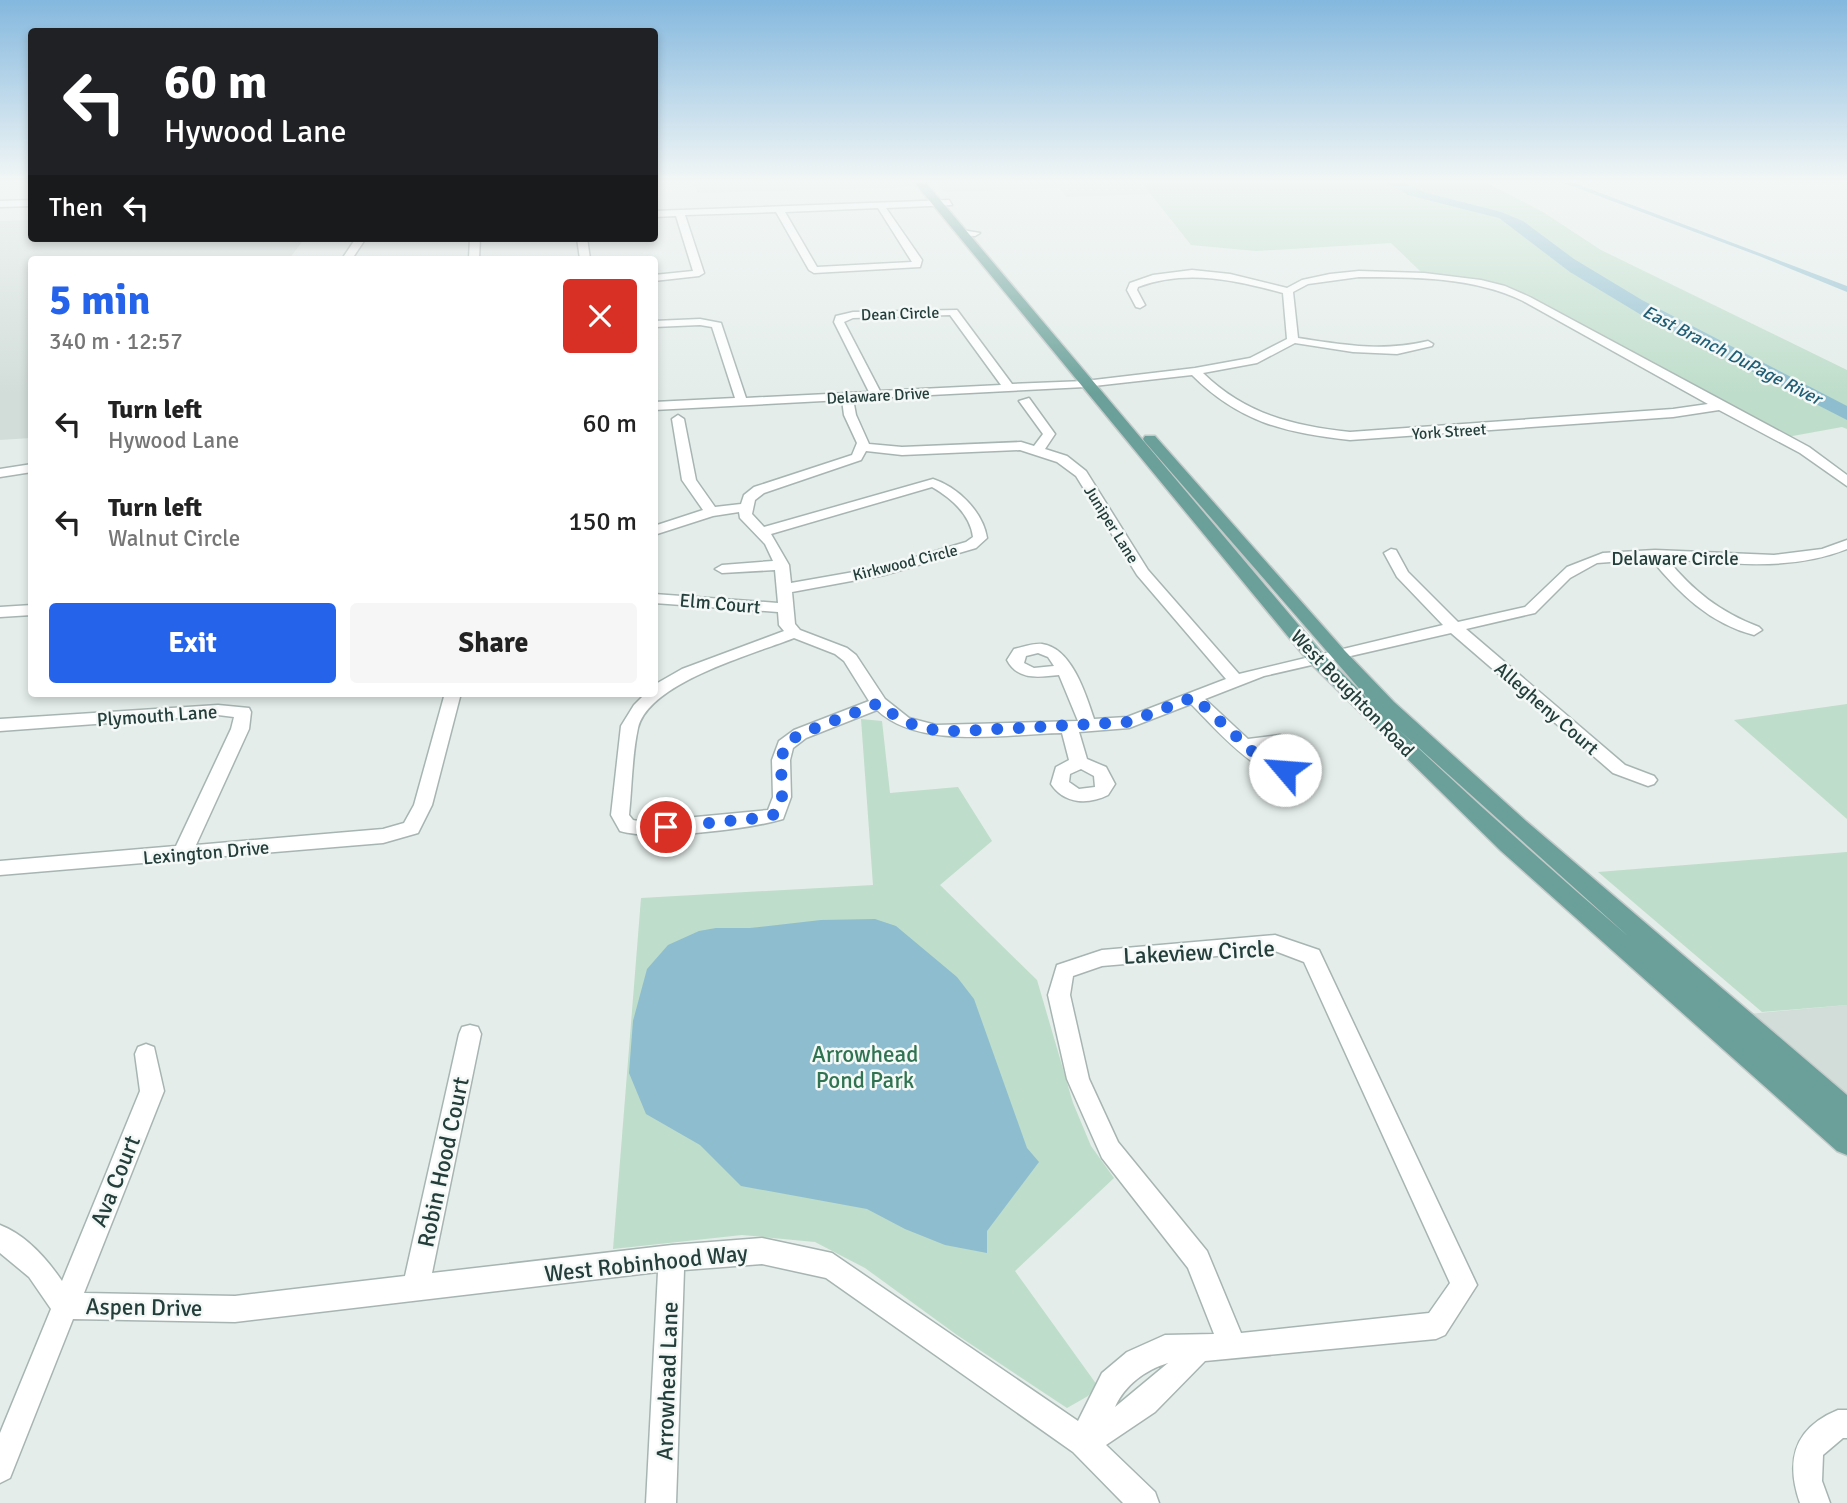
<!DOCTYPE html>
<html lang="en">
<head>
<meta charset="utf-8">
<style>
  :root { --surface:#fff; --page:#f6f6f6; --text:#222; --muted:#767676; --accent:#2563eb }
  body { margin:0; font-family:Signika,sans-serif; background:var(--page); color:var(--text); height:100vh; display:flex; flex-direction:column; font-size:26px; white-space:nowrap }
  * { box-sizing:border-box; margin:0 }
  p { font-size:23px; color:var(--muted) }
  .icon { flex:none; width:38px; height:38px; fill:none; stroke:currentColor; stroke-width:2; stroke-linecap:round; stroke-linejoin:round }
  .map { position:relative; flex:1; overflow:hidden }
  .details { position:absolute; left:28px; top:256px; width:630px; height:441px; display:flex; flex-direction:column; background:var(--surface); border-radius:7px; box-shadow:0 4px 10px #0003 }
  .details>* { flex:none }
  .guide { position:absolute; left:28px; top:28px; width:630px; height:214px; border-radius:7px; box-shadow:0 4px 10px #0003; background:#202124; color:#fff; overflow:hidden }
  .pin { position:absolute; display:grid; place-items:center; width:60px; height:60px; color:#fff; margin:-30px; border:4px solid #fff; border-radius:50%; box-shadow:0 2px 7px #0007 }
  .me { position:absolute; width:77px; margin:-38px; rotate:297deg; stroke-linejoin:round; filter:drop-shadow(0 0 5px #0008) }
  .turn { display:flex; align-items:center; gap:24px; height:147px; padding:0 21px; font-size:32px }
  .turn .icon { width:91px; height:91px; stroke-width:2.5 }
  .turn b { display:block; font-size:49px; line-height:60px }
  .then { display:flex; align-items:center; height:66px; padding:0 21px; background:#0003; gap:14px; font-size:26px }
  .round { display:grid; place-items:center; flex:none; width:74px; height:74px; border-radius:7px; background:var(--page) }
  .summary { display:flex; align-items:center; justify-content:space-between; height:119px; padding:0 21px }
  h1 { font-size:42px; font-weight:800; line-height:52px; color:var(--accent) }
  .primary-button { display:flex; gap:14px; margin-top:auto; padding:14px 21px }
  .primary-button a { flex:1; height:80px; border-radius:7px; background:var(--accent); color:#fff; font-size:28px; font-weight:800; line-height:80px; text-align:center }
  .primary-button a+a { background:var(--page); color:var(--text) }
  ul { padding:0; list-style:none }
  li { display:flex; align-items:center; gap:21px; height:98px; padding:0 21px }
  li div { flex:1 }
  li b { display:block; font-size:26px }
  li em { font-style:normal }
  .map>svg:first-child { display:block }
</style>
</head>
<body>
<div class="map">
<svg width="1847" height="1503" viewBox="0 0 1847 1503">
  <rect width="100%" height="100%" fill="#e4edea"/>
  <path fill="#d2ddd9" d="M 694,183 L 914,183 L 917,187 L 698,193 Z
    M 937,183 L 1142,183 L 1151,194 L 1066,197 L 1060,188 L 944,192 Z
    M 31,220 L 32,238 L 305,238 L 289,259 L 32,259 L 31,438 L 0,440 L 0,221 Z
    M 1847,1005 L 1847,1095 L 1748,1014 Z"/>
  <path fill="#beddca" d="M 1142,183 L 1487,183 L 1543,212 L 1601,250 L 1847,370 L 1847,429 L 1842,427 L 1787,437 L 1534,299 L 1476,280 L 1421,272 L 1391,243 L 1256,251 L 1191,245 Z
    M 1847,704 L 1847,819 L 1734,720 Z
    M 861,719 L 882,721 L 890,793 L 958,787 L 992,841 L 940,885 L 1037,980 L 1073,1103 L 1091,1146 L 1114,1178 L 1015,1271 L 1097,1385 L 1088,1396 L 1067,1408 L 957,1335 L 865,1268 L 815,1242 L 742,1235 L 613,1249 L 641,898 L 873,885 Z
    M 1847,852 L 1847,1005 L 1762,1012 L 1598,872 Z"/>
  <path fill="#8ebdcf" d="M 1387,183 L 1403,183 L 1427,193 L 1501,212 L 1523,221 L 1574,259 L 1642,300 L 1847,406 L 1847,420 L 1643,316 L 1570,272 L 1499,218 L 1408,195 Z
    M 1564,183 L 1574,183 L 1847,286 L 1847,292 L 1759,256 Z
    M 875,919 L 896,926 L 957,977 L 974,999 L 1027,1148 L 1039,1162 L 987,1231 L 987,1253 L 945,1245 L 905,1229 L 867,1209 L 741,1186 L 700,1145 L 646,1114 L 629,1073 L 633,1021 L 647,969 L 668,945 L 699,931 L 716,928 L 750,928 L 821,920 Z"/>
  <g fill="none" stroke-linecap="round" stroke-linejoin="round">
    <defs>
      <path id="minor" d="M 32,200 L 32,206 L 0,207 L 0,201 Z
        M 949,200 L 952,205 L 886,208 L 922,260 L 920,267 L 814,273 L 809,270 L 776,212 L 685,215 L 704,273 L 699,276 L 654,281 L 654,275 L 693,271 L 676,216 L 654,217 L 654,211 ZM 878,208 L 912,262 L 817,267 L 785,212 Z
        M 962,230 L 980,233 L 975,236 L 959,235 L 957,233 Z
        M 356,238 L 366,238 L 352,259 L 342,259 Z
        M 470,238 L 480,238 L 479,259 L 469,259 Z
        M 577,238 L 587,238 L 590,259 L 580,259 Z
        M 1192,270 L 1230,274 L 1287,288 L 1302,280 L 1330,274 L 1359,271 L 1424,273 L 1481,280 L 1505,286 L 1530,297 L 1809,447 L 1847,475 L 1847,486 L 1800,453 L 1719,410 L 1673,417 L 1350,440 C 1285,433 1239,422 1192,375 L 1085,387 L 853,399 L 856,415 L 869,444 L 902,447 L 1021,442 L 1034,446 L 1043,434 L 1019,401 L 1029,398 L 1055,434 L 1045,449 L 1067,456 L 1086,471 L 1148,570 L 1239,674 L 1443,625 L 1397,577 L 1384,553 L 1391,549 L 1396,550 L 1408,572 L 1458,622 L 1525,607 L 1567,567 L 1603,553 L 1655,550 L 1774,555 L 1822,549 L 1847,540 L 1847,549 C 1790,572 1727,563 1667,559 C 1693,591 1720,612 1759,627 L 1762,630 L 1754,635 C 1709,623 1679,593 1651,559 L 1597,563 L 1570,578 L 1535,613 L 1466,629 L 1625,765 L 1654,776 L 1657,780 L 1654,784 L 1648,786 L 1613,773 L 1451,633 L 1264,676 L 1205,699 L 1248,739 L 1280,735 L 1305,745 L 1311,763 C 1280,808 1213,725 1191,704 L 1129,728 L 1079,732 L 1087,759 L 1106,767 L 1115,784 L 1108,795 C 1088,805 1064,804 1051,784 L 1056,767 L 1069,760 L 1062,733 C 1007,734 919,750 877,710 L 806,738 L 793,748 L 790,760 L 791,797 L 783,819 C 749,829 653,841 620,831 L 611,815 L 621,726 L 634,705 L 646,693 L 654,693 L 654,685 L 682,669 L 784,631 L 779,625 L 778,612 L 654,603 L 654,594 L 778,603 L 775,570 L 722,573 L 715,569 L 722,565 L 773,561 L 765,544 L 740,518 L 739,512 L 713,516 L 654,535 L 654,526 L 703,510 L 682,480 L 672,419 L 678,415 L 684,419 L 696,480 L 715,507 L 741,504 L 744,495 L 754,487 L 852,455 L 857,443 L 844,415 L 842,400 L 654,410 L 654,402 L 735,398 L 712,327 L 700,325 L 654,327 L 654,321 L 700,319 L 721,323 L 746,398 L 869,392 L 834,322 L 836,316 L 853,312 L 957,310 L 1012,384 L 1085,381 L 1195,368 L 1250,358 L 1287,339 L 1283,293 C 1234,280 1187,269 1138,287 L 1137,290 L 1145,305 L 1140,308 L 1136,307 L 1127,290 L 1130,283 L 1153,275 ZM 1359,277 C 1414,277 1474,277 1523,301 L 1708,404 L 1673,409 L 1350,432 C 1293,426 1245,414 1203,373 L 1257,363 L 1295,343 L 1353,352 L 1397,354 L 1432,346 L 1433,344 L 1428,341 C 1380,352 1346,345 1298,338 L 1293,292 L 1308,284 ZM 950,315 L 1001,385 L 880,391 L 844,322 L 853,318 ZM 1020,450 L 1057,462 L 1076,476 L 1137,575 L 1226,679 L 1127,717 L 1094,719 C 1086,695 1072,648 1042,644 C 1034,643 1023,647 1014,649 L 1007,660 C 1018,681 1039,677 1059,675 L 1078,721 L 936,725 L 909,718 L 885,699 L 856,655 L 847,648 L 800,630 L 795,624 L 792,592 L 884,575 L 976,548 L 987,538 C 983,512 958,487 933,479 L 764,527 L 752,514 L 755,500 L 764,493 L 861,460 L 866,451 L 902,455 ZM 932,487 C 951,498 970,514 973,537 L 966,542 L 882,567 L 791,583 L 789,565 L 771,534 ZM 794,638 L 835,654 L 844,661 L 869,701 L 794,730 L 779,741 L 772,760 L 773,797 L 768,810 L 643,822 L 633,820 L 629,815 C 632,787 632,755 638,728 C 649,682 754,654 794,638 ZM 1038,653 L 1048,657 L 1054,666 L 1034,668 L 1024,663 L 1026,656 ZM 1280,746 L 1291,752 L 1293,761 L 1279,763 L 1258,748 ZM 1081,769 L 1094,776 L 1095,787 L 1079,789 L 1069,782 L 1070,774 Z
        M 32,464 L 32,472 L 0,477 L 0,469 Z
        M 32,605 L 32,615 L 0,617 L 0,607 Z
        M 445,693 L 461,693 L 432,805 L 418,833 L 383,843 L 0,875 L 0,861 L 176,846 L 231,729 L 234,717 L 218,715 L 0,731 L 0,719 L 218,705 L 249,708 L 251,712 L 249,729 L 196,845 L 383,829 L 404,823 L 414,805 Z
        M 1275,935 L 1319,950 L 1477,1285 L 1445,1335 L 1436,1339 L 1205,1361 L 1155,1412 L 1106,1445 L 1155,1492 L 1159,1503 L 1123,1503 L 1073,1452 L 826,1278 L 762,1264 L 684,1270 L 676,1503 L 646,1503 L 658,1272 L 235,1322 L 73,1319 L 10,1478 L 0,1483 L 0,1433 L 51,1309 L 29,1277 L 0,1253 L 0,1225 C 26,1235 47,1259 62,1281 L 140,1091 L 135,1054 L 138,1047 L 146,1044 L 154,1047 L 164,1091 L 84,1293 L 235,1296 L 405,1276 L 459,1034 L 462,1027 L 470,1025 L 478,1027 L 481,1034 L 432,1273 L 672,1245 L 762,1238 L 832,1253 L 1078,1421 L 1102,1373 L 1127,1352 L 1165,1335 L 1214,1334 L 1188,1268 L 1102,1158 L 1067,1079 L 1048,995 L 1057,965 L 1102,950 ZM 1275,951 L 1304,962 L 1450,1283 L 1429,1313 L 1241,1333 L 1207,1251 L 1118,1142 L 1089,1079 L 1070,995 L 1073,976 L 1102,966 ZM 1168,1363 L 1115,1407 C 1125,1385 1145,1370 1168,1363 Z
        M 1838,1410 L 1847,1410 L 1847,1438 L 1843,1438 L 1823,1455 L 1822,1481 L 1830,1503 L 1800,1503 C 1785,1460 1794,1428 1838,1410 Z"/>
      <path id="major" d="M 915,183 L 926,183 L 1323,654 L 1371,702 L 1145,442 L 1143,439 L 1145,436 L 1155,436 L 1345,651 L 1394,702 L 1526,821 L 1847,1095 L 1847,1155 L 1837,1151 L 1501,851 L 1309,662 ZM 1399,730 L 1629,937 C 1551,870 1474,801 1399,730 Z"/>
    </defs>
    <use href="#minor" stroke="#a7b5b2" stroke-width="3"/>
    <use href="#major" stroke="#c2c9c8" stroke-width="3"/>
    <use href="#minor" fill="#fff" fill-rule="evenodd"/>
    <use href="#major" fill="#6aa099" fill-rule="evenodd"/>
  </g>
  <linearGradient id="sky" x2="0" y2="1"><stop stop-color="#84b8de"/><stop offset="0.46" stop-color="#f3f7f6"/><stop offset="1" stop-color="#f3f7f6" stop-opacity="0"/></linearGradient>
  <rect width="1847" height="394" fill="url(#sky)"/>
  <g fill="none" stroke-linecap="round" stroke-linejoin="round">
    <path stroke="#2563eb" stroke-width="12" stroke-dasharray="0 21.6" d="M 666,827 L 760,818 L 776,814 L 782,797 L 781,760 L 785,745 L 800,734 L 879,703 C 903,725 928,732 961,731 L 1129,722 L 1194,697 L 1267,765 L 1285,770"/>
  </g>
  <g text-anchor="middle" stroke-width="5" stroke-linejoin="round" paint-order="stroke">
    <g font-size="16" fill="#243e3a" stroke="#f4f9f7">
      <text transform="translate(900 313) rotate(-2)" y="6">Dean Circle</text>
      <text transform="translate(878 395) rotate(-3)" y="6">Delaware Drive</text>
      <text transform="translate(1449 431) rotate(-4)" y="6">York Street</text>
      <text transform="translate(1112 524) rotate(58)" y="6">Juniper Lane</text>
      <text transform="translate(905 562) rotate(-14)" y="6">Kirkwood Circle</text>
    </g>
    <g font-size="18" font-style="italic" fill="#205e77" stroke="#f4f9f7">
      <text transform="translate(1732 355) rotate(27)" y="6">East Branch DuPage River</text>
    </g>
    <g font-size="19" fill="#243e3a" stroke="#f4f9f7">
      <text x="1675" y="565">Delaware Circle</text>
      <text transform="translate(720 603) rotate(5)" y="7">Elm Court</text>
      <text transform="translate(1353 693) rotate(46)" y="7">West Boughton Road</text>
      <text transform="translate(1547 708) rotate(41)" y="7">Allegheny Court</text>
      <text transform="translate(157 715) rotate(-4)" y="7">Plymouth Lane</text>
      <text transform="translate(206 852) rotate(-5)" y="7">Lexington Drive</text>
    </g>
    <g font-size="23" fill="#243e3a" stroke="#f4f9f7">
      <text transform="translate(1199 952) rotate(-3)" y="8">Lakeview Circle</text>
      <text transform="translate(443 1162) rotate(-78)" y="8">Robin Hood Court</text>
      <text transform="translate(115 1181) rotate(-68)" y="8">Ava Court</text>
      <text transform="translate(646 1263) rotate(-6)" y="8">West Robinhood Way</text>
      <text transform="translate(144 1307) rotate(1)" y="8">Aspen Drive</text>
      <text transform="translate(667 1381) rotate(-88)" y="8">Arrowhead Lane</text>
    </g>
    <g font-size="23" fill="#307352" stroke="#f4f9f7">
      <text x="865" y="1062">Arrowhead<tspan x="865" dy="26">Pond Park</tspan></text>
    </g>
  </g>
</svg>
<div class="pin" style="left:666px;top:827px;background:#d93025"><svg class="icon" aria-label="arrive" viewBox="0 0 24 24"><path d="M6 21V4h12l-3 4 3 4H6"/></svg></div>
<svg class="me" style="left:1285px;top:770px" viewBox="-20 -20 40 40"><circle r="19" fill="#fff"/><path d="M0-13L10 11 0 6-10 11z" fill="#2563eb"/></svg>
<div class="guide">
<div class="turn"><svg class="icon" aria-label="left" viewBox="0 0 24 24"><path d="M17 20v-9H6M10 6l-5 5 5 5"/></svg><div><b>60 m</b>Hywood Lane</div></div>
<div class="then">Then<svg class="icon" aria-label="left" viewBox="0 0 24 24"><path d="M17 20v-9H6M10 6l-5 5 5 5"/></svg></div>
</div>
<section class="details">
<div class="summary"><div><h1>5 min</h1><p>340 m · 12:57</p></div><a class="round" style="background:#d93025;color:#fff"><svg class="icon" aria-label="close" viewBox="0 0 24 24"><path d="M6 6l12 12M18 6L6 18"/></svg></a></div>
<ul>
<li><svg class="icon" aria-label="left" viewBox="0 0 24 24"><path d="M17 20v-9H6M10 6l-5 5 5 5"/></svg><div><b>Turn left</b><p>Hywood Lane</p></div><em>60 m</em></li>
<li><svg class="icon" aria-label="left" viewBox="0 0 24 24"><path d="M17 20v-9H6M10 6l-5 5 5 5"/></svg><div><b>Turn left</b><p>Walnut Circle</p></div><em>150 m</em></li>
</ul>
<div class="primary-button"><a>Exit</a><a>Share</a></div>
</section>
</div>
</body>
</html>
